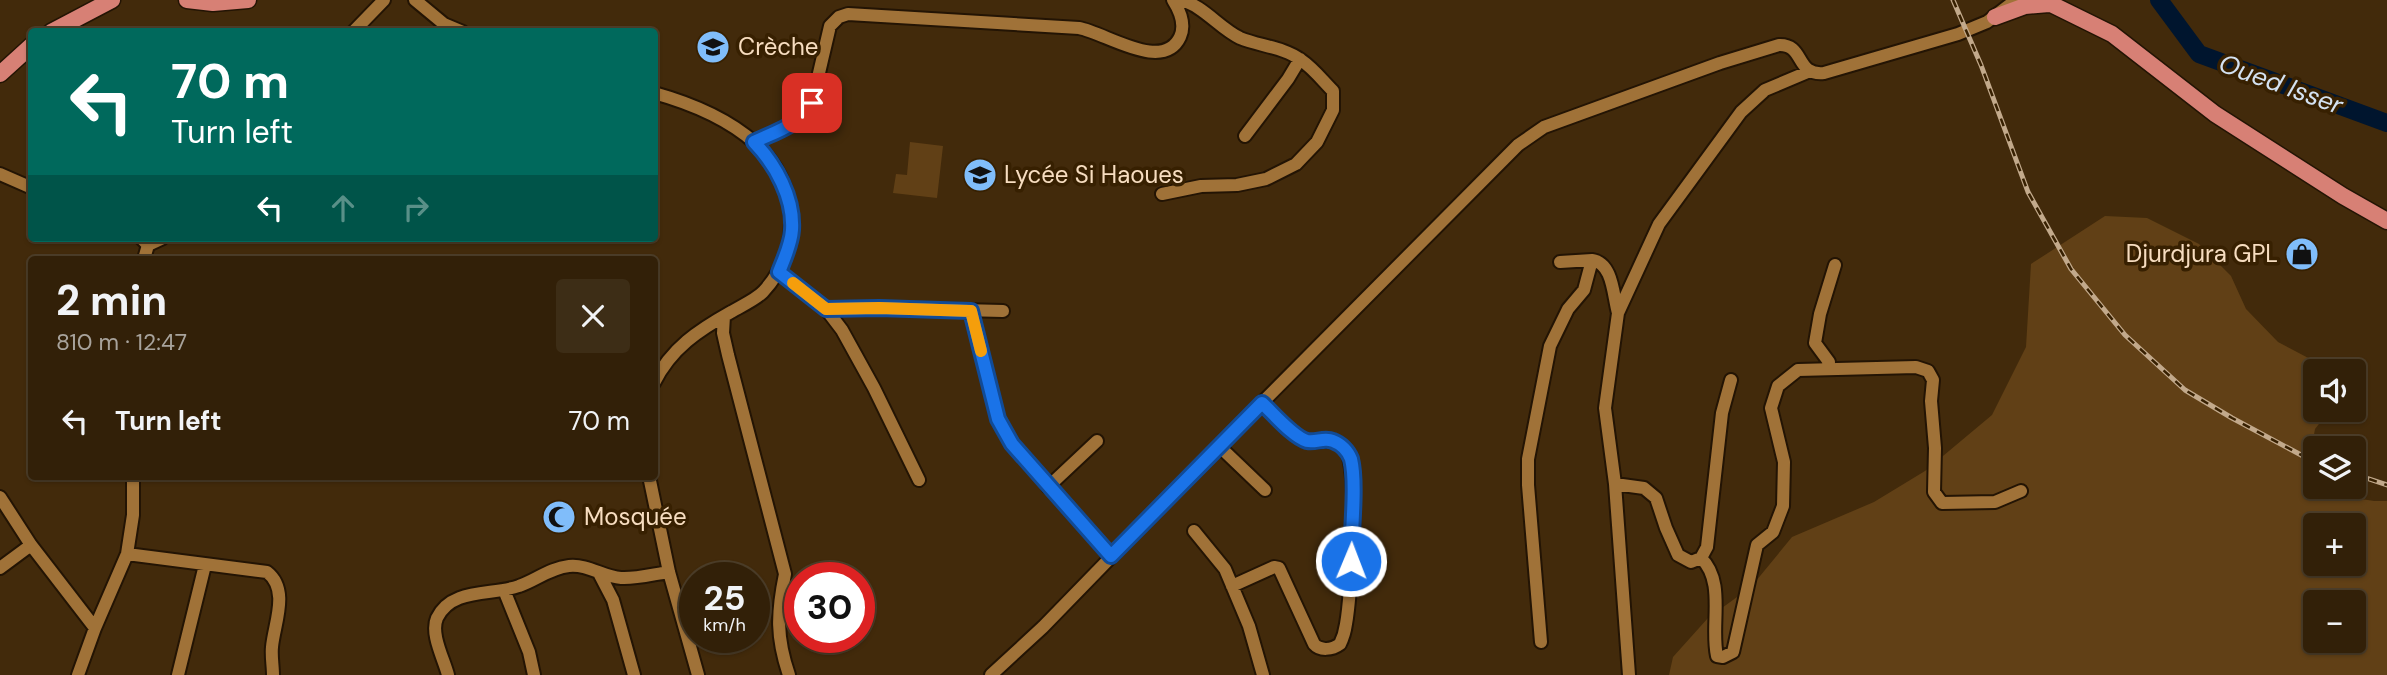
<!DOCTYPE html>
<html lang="en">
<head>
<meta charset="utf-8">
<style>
  :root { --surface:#322008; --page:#3d2d16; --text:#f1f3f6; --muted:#a8a39c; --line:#4d3e29 }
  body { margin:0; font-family:"DM Sans",sans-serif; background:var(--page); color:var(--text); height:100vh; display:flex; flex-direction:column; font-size:26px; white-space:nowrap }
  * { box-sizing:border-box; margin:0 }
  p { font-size:23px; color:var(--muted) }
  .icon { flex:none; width:38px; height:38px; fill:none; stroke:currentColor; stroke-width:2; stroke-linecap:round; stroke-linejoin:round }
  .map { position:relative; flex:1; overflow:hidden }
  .details { position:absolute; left:28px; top:256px; width:630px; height:224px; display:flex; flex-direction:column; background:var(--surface); border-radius:7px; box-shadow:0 2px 5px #0004,0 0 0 2px var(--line) }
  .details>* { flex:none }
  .top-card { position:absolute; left:28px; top:28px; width:630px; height:214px; border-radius:7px; box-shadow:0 2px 5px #0004,0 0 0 2px var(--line); background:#00695c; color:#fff; overflow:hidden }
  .tools { position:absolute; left:2303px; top:359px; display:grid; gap:14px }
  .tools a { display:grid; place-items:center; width:63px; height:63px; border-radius:7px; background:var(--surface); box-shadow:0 2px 5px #0004,0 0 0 2px var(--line); font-size:35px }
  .speed { position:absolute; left:679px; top:562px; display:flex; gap:14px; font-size:35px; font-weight:700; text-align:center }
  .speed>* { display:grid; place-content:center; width:91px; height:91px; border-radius:50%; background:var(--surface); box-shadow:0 2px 5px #0004,0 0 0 2px var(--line); line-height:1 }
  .speed small { font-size:18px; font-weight:400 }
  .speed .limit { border:10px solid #d22; background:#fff; color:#111 }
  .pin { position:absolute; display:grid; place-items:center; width:60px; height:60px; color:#fff; margin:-30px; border-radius:14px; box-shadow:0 4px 10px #0006 }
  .me { position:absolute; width:77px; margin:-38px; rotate:1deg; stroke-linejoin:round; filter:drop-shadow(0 0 5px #0008) }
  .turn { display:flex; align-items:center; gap:24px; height:147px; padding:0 28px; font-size:32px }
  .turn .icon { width:91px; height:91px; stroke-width:2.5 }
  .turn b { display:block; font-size:49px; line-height:60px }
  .lanes { display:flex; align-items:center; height:66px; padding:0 28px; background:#0003; justify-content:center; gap:35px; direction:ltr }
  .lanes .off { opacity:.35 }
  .round { display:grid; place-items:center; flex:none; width:74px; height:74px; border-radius:7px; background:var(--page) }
  .summary { display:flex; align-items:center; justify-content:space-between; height:119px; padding:0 28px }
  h1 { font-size:42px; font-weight:700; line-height:52px }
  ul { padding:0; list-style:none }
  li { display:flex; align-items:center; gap:21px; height:91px; padding:0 28px }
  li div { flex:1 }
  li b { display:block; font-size:26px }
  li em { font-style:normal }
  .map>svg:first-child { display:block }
</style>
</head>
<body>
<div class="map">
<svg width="2387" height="675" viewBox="0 0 2387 675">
  <rect width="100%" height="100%" fill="#422a0b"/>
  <path fill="#614016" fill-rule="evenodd" d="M 910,142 L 943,146 L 937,198 L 893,193 L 896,174 L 907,175 Z
    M 2105,216 L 2147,218 L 2199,244 L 2231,276 L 2246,309 L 2278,342 L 2333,371 L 2315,371 L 2315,410 L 2330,410 L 2315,429 L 2304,490 L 2374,501 L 2387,501 L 2387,675 L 1669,675 L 1673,657 L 1708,618 L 1751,587 L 1792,537 L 1874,502 L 1925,471 L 1992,415 L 2026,347 L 2031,264 ZM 2315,525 L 2354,525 L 2354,564 L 2315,564 ZM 2315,602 L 2354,602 L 2354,640 L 2315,640 Z"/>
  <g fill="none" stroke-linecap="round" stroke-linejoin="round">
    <path stroke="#00152e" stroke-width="18" d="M 2159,0 L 2199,54 L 2387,123"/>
    <defs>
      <path id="minor" d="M 415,0 L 444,24 L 463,32
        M 353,32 L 384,0
        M 654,93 C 690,103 727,118 755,143 C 799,183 804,248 763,292 C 755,300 741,306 731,312 C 699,330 671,348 654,383
        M 1245,136 L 1288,79 L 1300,59
        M 754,142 C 775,132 800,125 812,103 L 830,26 L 839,17 L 848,14 L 1079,28 C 1106,33 1163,73 1180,37 C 1186,24 1180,11 1173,0
        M 0,174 L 32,188
        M 1162,194 L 1201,186 L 1237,185 L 1266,179 L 1296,164 L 1317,142 L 1333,110 L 1333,91 C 1323,81 1313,68 1301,60 C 1284,47 1259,46 1240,38 C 1219,28 1203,5 1180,0
        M 141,238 L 148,245 L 144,259
        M 148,245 L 163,238
        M 1560,262 L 1592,260
        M 779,272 L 826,309 L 842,330 L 874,388 L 919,480
        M 826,309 L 879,308 L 1003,311
        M 971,311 L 998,419 L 1012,444 L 1111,557
        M 724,316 L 723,333 L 728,355 L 785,574 C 777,613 776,637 789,675
        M 1828,369 L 1829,362 L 1815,343 L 1820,314 L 1835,265
        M 1219,446 L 1265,490
        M 649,476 L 669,572 L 698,675
        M 1615,484 L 1644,488 L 1656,498 L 1666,528 L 1678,555 L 1691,562 L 1701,558 L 1707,547 L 1722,413 L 1731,380
        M 1048,487 L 1097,441
        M 0,497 L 31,545 L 95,628
        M 1194,531 L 1225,569 L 1249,626 L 1263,675
        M 127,554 L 267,572 C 290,590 274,624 272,647 C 271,656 273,666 273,675
        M 1701,558 C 1726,582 1710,625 1717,656 L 1723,657 L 1733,652 L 1757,545 L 1773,532 L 1783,506 L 1784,462 L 1771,408 L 1778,386 L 1798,370 L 1916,367 L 1928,371 L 1933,380 L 1931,401 L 1935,448 L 1934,492 L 1942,503 L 1995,502 L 2021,491
        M 0,568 L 31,545
        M 600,575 L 613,600 L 634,675
        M 1232,586 L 1274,567 L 1279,568 L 1314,644 C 1320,651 1332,650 1340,644 C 1343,638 1345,631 1346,624 C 1351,597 1360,467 1345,449 C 1332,433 1322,445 1306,441 C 1293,437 1273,413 1262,403
        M 504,590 L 529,652 L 534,675
        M 1541,642 L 1528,485 L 1528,459 L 1550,346 L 1568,309 L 1584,290 L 1592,260 C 1613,263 1613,295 1618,313
        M 78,675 L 95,628 L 127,554 L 133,515 L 133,476
        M 178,675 L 205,565
        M 448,675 C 444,659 430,634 437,618 C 452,587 493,596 519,586 C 536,580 550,568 569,566 C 588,564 603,577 621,578 C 636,579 654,574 669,572
        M 991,675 L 1043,627 L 1219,446 L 1518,145 L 1544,127 L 1720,63 L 1779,45 C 1805,44 1795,76 1824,73 L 1958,34 L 1987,22 L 2016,0
        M 1629,675 L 1615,484 L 1605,408 L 1618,313 L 1659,224 L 1741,112 L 1765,90 L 1810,71"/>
      <path id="major" d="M 187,0 L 213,3 L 248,0
        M 2043,0 L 2112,34 L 2215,114 L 2343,196 L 2387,221
        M 1995,17 L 2025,6 L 2049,4
        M 51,32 L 112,0
        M 0,74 L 32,45"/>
    </defs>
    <use href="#minor" stroke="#231404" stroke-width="16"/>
    <use href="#major" stroke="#231404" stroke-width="19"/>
    <use href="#minor" stroke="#a07238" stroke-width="12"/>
    <use href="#major" stroke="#d78075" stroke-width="16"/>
    <defs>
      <path id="rail" d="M 1953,0 L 1981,65 L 2028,192 L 2071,269 L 2125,335 L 2185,390 L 2232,418 L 2303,456 L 2315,460
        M 2354,474 L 2387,485"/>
    </defs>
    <use href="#rail" stroke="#c2a98b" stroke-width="5"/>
    <use href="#rail" stroke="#372001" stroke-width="2.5" stroke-dasharray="8" stroke-linecap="butt"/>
  </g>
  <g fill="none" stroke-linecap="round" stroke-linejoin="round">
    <defs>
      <path id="route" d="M 812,103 C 800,125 775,132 754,142 C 776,165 794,198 792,230 C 791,245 784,259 779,272 L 826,309 L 879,308 L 971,311 L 998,419 L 1012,444 L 1111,556 L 1262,403 C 1273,413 1293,437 1307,441 C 1316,443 1324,437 1333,441 C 1341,444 1348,451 1351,459 C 1357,483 1351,534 1351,561"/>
    </defs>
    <use href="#route" stroke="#114b97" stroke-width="18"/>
    <use href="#route" stroke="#1a73e8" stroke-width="12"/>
    <path stroke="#f59e0b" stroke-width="12" d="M 793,283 L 826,309 L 879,308 L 971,311 L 981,351"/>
  </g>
  <defs>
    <symbol id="school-disc" viewBox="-11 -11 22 22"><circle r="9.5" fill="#80bdfa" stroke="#372001"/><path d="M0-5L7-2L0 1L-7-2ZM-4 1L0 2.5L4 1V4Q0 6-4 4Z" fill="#111"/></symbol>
    <symbol id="shop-disc" viewBox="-11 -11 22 22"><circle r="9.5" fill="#80bdfa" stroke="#372001"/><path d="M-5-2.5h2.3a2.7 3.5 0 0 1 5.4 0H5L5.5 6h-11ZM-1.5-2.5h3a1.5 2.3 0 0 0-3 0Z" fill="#111"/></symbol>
    <symbol id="mosque-disc" viewBox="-11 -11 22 22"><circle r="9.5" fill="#80bdfa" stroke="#372001"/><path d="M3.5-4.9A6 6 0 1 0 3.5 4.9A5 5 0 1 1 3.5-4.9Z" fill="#111"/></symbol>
  </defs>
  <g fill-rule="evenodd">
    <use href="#school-disc" x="694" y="28" width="38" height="38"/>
    <use href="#school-disc" x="961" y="156" width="38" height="38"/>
    <use href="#shop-disc" x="2283" y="235" width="38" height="38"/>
    <use href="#mosque-disc" x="540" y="498" width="38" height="38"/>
  </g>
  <g text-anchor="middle" stroke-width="7" stroke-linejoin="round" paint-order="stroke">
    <g font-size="24" fill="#f7ddc0" stroke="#372001" text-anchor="start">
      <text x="738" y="55">Crèche</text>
      <text x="1004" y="183">Lycée Si Haoues</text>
      <text x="2278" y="262" text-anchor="end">Djurdjura GPL</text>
      <text x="584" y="525">Mosquée</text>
    </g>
    <g font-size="26" font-style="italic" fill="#d4e2f2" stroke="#372001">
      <text transform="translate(2281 84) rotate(20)" y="9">Oued Isser</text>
    </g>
  </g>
</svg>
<div class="tools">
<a><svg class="icon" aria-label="sound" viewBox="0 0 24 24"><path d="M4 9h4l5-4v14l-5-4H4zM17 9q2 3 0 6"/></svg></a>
<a><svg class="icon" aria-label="layers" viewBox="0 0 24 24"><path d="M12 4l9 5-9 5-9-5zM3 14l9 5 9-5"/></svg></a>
<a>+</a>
<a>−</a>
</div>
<div class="speed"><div>25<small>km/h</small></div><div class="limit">30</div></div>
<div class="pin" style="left:812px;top:103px;background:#d93025"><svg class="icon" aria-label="arrive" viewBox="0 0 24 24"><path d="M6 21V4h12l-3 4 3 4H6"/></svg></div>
<svg class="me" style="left:1351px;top:561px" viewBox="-20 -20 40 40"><circle r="17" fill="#1a73e8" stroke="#fff" stroke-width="3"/><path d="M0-11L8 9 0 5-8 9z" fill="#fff"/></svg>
<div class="top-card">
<div class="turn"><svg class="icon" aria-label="left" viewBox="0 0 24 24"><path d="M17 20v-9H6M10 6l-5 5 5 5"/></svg><div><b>70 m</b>Turn left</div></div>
<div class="lanes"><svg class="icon" aria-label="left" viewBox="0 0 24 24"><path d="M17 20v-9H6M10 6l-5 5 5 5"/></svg><svg class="icon off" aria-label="ahead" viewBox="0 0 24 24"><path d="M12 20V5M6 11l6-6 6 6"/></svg><svg class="icon off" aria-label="right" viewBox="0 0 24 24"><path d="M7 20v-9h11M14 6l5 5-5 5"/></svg></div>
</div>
<section class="details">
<div class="summary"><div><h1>2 min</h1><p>810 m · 12:47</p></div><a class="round"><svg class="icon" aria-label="close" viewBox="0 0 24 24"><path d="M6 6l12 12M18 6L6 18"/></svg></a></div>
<ul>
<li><svg class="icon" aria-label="left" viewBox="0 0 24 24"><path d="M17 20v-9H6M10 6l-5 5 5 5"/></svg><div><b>Turn left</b></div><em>70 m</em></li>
</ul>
</section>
</div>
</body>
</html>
